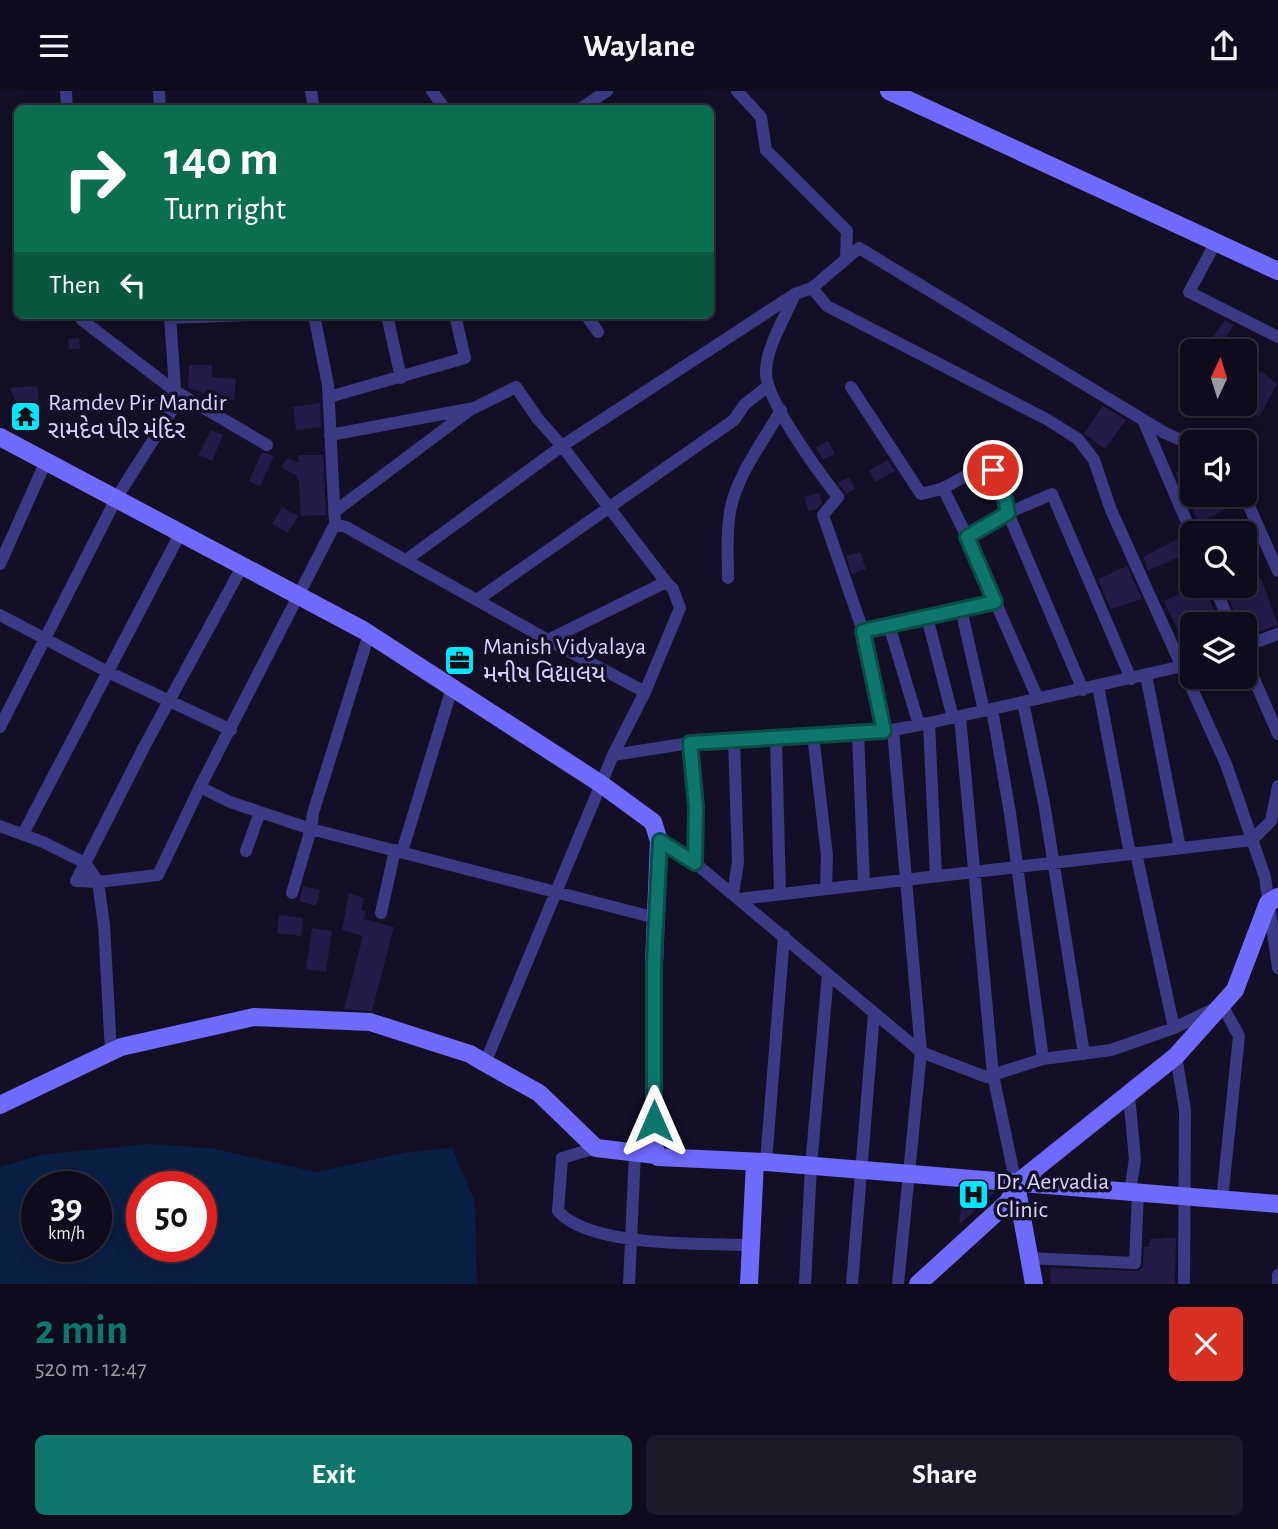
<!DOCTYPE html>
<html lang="en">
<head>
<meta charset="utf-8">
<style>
  :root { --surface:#0e0b1c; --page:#1c1929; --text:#f1f3f6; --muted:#9b9ba3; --line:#2e2b3b; --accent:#0f766e }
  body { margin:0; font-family:"Alegreya Sans","Noto Sans Gujarati",sans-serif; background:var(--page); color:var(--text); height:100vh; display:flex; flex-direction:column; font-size:26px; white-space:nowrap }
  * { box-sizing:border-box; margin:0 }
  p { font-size:23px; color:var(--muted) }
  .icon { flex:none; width:38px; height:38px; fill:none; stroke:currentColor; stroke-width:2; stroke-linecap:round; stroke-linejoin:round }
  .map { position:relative; height:1193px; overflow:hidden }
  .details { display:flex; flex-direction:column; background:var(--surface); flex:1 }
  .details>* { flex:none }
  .top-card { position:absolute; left:14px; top:14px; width:700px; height:214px; border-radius:10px; box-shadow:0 4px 18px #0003,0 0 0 2px var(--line); background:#0b6e4f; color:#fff; overflow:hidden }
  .needle { width:46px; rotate:4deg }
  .fabs { position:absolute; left:1180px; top:248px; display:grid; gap:14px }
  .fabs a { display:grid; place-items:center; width:77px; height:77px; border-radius:10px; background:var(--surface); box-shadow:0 4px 18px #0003,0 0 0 2px var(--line); font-size:35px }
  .speed { position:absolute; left:21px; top:1080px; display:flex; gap:14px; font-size:35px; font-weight:700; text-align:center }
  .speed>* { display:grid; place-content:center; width:91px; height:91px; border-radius:50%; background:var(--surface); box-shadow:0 4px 18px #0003,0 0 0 2px var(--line); line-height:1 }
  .speed small { font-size:18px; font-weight:400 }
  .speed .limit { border:10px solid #d22; background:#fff; color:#111 }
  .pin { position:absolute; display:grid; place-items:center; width:60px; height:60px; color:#fff; margin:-30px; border:4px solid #fff; border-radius:50%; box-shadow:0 2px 7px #0007 }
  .me { position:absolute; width:77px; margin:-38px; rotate:0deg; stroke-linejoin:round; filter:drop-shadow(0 0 5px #0008) }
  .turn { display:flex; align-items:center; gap:24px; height:147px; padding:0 35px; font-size:32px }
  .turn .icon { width:91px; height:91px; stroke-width:2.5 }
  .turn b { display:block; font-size:49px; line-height:60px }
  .then { display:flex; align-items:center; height:66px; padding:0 35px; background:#0003; gap:14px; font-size:26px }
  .round { display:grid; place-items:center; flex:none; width:74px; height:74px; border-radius:10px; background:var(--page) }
  .summary { display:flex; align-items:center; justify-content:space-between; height:119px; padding:0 35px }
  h1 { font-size:42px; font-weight:700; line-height:52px; color:var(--accent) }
  .cta { display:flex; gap:14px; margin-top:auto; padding:14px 35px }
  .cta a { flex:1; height:80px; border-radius:10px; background:var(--accent); color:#fff; font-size:28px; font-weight:700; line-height:80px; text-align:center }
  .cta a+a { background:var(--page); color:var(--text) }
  header { display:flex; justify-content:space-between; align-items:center; height:91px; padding:0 35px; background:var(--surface); font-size:32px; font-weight:700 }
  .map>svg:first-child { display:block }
</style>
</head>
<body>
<header><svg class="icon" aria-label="menu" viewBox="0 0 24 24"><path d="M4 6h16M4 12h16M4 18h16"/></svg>Waylane<svg class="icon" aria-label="share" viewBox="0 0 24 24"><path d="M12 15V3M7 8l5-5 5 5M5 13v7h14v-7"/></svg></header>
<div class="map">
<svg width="1278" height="1193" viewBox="0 0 1278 1193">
  <rect width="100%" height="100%" fill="#130f26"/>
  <path fill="#0a1f44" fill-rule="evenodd" d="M 147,1053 L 210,1057 L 316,1081 L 408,1061 L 452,1057 L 475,1111 L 477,1193 L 0,1193 L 0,1076 L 41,1064 ZM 37,1096 L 96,1096 L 96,1155 L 37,1155 ZM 142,1096 L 201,1096 L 201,1155 L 142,1155 Z"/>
  <path fill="#241b47" d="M 1225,229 L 1234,234 L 1217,261 L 1203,261 Z
    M 79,247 L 80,258 L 69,258 L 68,248 Z
    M 189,274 L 212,274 L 212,286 L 236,288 L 234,309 L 222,308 L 188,297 Z
    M 1261,280 L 1277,293 L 1259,326 L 1244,317 L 1244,305 Z
    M 37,295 L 39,322 L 30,311 L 16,311 L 10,297 Z
    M 320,312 L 321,336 L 296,339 L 293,316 Z
    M 1103,315 L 1126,329 L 1105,358 L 1084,342 Z
    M 211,339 L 223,344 L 212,370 L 198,364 Z
    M 828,350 L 835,363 L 823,369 L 816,356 Z
    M 262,361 L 274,365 L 260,395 L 249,390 Z
    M 298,364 L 323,364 L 326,424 L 301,425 L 299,390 L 296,384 L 282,377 L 287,367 L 299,372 Z
    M 888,369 L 895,380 L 875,391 L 869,379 Z
    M 1192,373 L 1192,410 L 1206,404 L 1227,404 L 1232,415 L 1199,432 L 1175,382 Z
    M 849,386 L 855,398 L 846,403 L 838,392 Z
    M 819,402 L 822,412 L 817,418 L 808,420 L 804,406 Z
    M 282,416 L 298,425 L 288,442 L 272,433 Z
    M 1178,448 L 1185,463 L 1148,480 L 1143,466 Z
    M 860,461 L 866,478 L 852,483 L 846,465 Z
    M 1127,475 L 1142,508 L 1111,518 L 1098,488 Z
    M 1261,487 L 1278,534 L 1244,546 L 1244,530 L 1239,532 L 1226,501 Z
    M 1197,495 L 1203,495 L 1221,534 L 1192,534 L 1190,565 L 1164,510 Z
    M 303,795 L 320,799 L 316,815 L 299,810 Z
    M 349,802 L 364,807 L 361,819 L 366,820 L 364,828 L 394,836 L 372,920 L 344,918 L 363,845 L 342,839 Z
    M 279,824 L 303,827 L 301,845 L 277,842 Z
    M 312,837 L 332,840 L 326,881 L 306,878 Z
    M 963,1099 L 995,1101 L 959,1134 Z
    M 1169,1147 L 1176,1147 L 1175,1193 L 1050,1193 L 1051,1177 L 1138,1180 L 1143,1176 L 1144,1156 L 1149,1156 L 1150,1148 Z"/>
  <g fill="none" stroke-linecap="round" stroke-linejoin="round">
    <path stroke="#3d3a85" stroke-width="12" d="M 66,0 L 67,18
      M 159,0 L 160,18
      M 311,0 L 314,18
      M 432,0 L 445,18
      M 737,0 L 761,26 L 766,59 L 847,140 L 846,167
      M 580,18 L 607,0
      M 1217,149 L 1189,201 L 1278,246
      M 812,197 L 827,215 L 1048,329 L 1078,348 L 1094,369 L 1111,419 L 1226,673 L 1265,786 L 1278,877
      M 82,224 L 82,229 L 175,300 L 267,354
      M 314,224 L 328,294 L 335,433
      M 387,224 L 401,287
      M 586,224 L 598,241
      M 170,227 L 250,224
      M 851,296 L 921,403 C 928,401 936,400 943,397 C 962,389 980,370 1000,384 L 1008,422 L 967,446 L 1038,608
      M 329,306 L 465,267 L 455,224
      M 1143,329 L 1192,443
      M 330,344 L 474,317 L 516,296 L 538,328 L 562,355 L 406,469
      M 943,397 L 967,446
      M 1244,404 L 1278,480
      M 334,421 L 470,319
      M 0,473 L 47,368
      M 728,487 C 728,464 726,444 730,421 C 736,385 763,351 781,319
      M 1214,495 L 1231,534
      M 477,509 L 734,329 L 745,313 L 767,296
      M 961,518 L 984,620
      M 0,524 L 108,581 L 231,639
      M 927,526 L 953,627
      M 889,534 L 919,634
      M 863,540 L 823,424 L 838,406 C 820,383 764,307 766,280 C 767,254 785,227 795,203 L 812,197 L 859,157 L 1165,342 L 1192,354
      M 548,549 L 645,601
      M 1244,555 L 1278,543
      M 1244,565 L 1278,643
      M 1146,584 L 1180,757
      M 1098,595 L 1130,763
      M 1083,599 L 1008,422 L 1052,403 L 1131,588
      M 1023,611 L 1044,712 L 1084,963
      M 960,626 L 993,984 L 1016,1093
      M 929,632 L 1192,573
      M 0,636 L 117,406 L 176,313 L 170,224
      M 893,639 L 929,632 L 936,785
      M 884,640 L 863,540 L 995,511
      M 858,641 L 893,639 L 921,961 L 986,986 L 1043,968 L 1010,722 L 992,618
      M 813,644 L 827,765 L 826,798
      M 776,646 L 780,803
      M 690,652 L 696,716 L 695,772
      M 613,664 L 645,601 L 680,517 L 673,498 L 666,491
      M 0,735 L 43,751 L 85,772 L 98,791 L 158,784 L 200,696
      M 23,743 L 181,441
      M 659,750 L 695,772 L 921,961 L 898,1193
      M 246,760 L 260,721
      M 402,761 L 452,597
      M 1136,762 L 1174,937
      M 292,802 L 311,738 L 313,722 L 369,543
      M 733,803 L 738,771 L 734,649
      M 739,808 L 1252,749 L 1271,730 L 1278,695
      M 381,822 L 395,759
      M 656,827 L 311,738 L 230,711 L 200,696 L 335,433 L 346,436 L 548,549 L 666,491 L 562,355 L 795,203
      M 111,961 L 104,834 L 98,791 L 76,790 L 144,656 L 243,474
      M 1176,965 L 1185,1019 L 1184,1193
      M 1043,968 L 1111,959 L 1174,937 L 1222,914 L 1239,945 L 1222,1109
      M 485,972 L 613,664 L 690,652 L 858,641 L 864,794
      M 1129,1004 L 1135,1068 L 1130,1101
      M 596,1057 L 562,1067 L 558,1120 C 591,1157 702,1152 751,1154
      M 766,1071 L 784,845
      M 1028,1167 L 1135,1172 L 1138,1101
      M 629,1193 L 635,1061
      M 805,1193 L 811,1075 L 828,883
      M 852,1193 L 874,922
      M 1278,1193 L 1278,1184"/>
    <path stroke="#6f6bff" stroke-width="18" d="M 889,0 L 1278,180
      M 0,346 L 363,539 L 601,693 L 653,731 L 659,750 L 654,872 L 654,1056 L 658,1066 L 766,1071 L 1278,1113
      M 0,1014 L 121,956 L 254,926 L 370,931 L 470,963 L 485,972 L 539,1002 L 596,1057 L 656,1064
      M 1016,1093 L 1034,1193
      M 749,1193 L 755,1071
      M 918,1193 L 1009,1110 L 1016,1093 L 1176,965 L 1235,899 L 1268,812 L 1278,806"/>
  </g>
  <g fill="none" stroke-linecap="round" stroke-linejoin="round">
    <defs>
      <path id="route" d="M 654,1030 L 654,872 L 660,750 L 695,772 L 696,716 L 690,652 L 884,640 L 863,540 L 995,511 L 967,446 L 1008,422 L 1000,384 L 993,379"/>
    </defs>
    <use href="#route" stroke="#0a4d48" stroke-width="18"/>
    <use href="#route" stroke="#0f766e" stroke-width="12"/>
  </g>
  <defs>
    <symbol id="temple-square" viewBox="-11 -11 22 22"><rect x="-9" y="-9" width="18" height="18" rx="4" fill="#00e5ff" stroke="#130f26"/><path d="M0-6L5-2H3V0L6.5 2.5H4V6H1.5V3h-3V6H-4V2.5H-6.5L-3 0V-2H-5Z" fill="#111"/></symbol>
    <symbol id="office-square" viewBox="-11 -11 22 22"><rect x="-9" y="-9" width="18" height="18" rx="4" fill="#00e5ff" stroke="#130f26"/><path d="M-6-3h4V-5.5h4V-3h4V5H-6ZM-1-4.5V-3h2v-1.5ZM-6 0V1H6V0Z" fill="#111"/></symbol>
    <symbol id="hospital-square" viewBox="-11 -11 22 22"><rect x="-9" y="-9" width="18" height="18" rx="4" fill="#00e5ff" stroke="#130f26"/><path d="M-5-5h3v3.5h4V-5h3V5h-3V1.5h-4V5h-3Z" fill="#111"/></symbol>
  </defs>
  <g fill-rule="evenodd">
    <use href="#temple-square" x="8" y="308" width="35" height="35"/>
    <use href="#office-square" x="442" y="552" width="35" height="35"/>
    <use href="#hospital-square" x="956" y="1086" width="35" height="35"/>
  </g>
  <g text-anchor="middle" stroke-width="7" stroke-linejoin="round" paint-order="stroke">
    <g font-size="24" fill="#d9d4ff" stroke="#130f26" text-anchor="start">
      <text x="48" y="319">Ramdev Pir Mandir<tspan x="48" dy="28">રામદેવ પીર મંદિર</tspan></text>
      <text x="483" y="563">Manish Vidyalaya<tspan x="483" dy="28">મનીષ વિદ્યાલય</tspan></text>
      <text x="996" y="1098">Dr. Aervadia<tspan x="996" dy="28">Clinic</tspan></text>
    </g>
  </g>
</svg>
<div class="fabs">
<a><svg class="needle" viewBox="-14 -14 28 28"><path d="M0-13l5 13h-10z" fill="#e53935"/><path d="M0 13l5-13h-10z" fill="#9b9ba3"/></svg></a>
<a><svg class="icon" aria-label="sound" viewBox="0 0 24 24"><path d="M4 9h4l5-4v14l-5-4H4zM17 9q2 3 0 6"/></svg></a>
<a><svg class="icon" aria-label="search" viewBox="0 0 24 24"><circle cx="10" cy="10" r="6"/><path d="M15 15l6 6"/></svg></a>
<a><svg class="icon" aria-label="layers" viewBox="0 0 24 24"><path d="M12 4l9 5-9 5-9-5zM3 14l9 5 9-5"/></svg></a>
</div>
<div class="speed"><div>39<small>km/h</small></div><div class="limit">50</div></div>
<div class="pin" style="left:993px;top:379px;background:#d93025"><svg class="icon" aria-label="arrive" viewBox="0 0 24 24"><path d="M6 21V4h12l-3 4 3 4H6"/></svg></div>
<svg class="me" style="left:654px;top:1030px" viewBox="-20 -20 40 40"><path d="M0-17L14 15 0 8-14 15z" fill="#0f766e" stroke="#fff" stroke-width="4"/></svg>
<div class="top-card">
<div class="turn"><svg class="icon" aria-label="right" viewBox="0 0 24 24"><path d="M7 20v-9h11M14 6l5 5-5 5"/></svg><div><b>140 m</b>Turn right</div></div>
<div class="then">Then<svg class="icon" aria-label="left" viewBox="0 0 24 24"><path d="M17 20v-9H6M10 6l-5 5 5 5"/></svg></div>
</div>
</div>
<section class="details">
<div class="summary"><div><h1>2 min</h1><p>520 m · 12:47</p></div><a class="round" style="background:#d93025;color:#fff"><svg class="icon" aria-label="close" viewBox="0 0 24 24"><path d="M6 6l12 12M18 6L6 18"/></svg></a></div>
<div class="cta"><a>Exit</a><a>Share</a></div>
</section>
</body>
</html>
